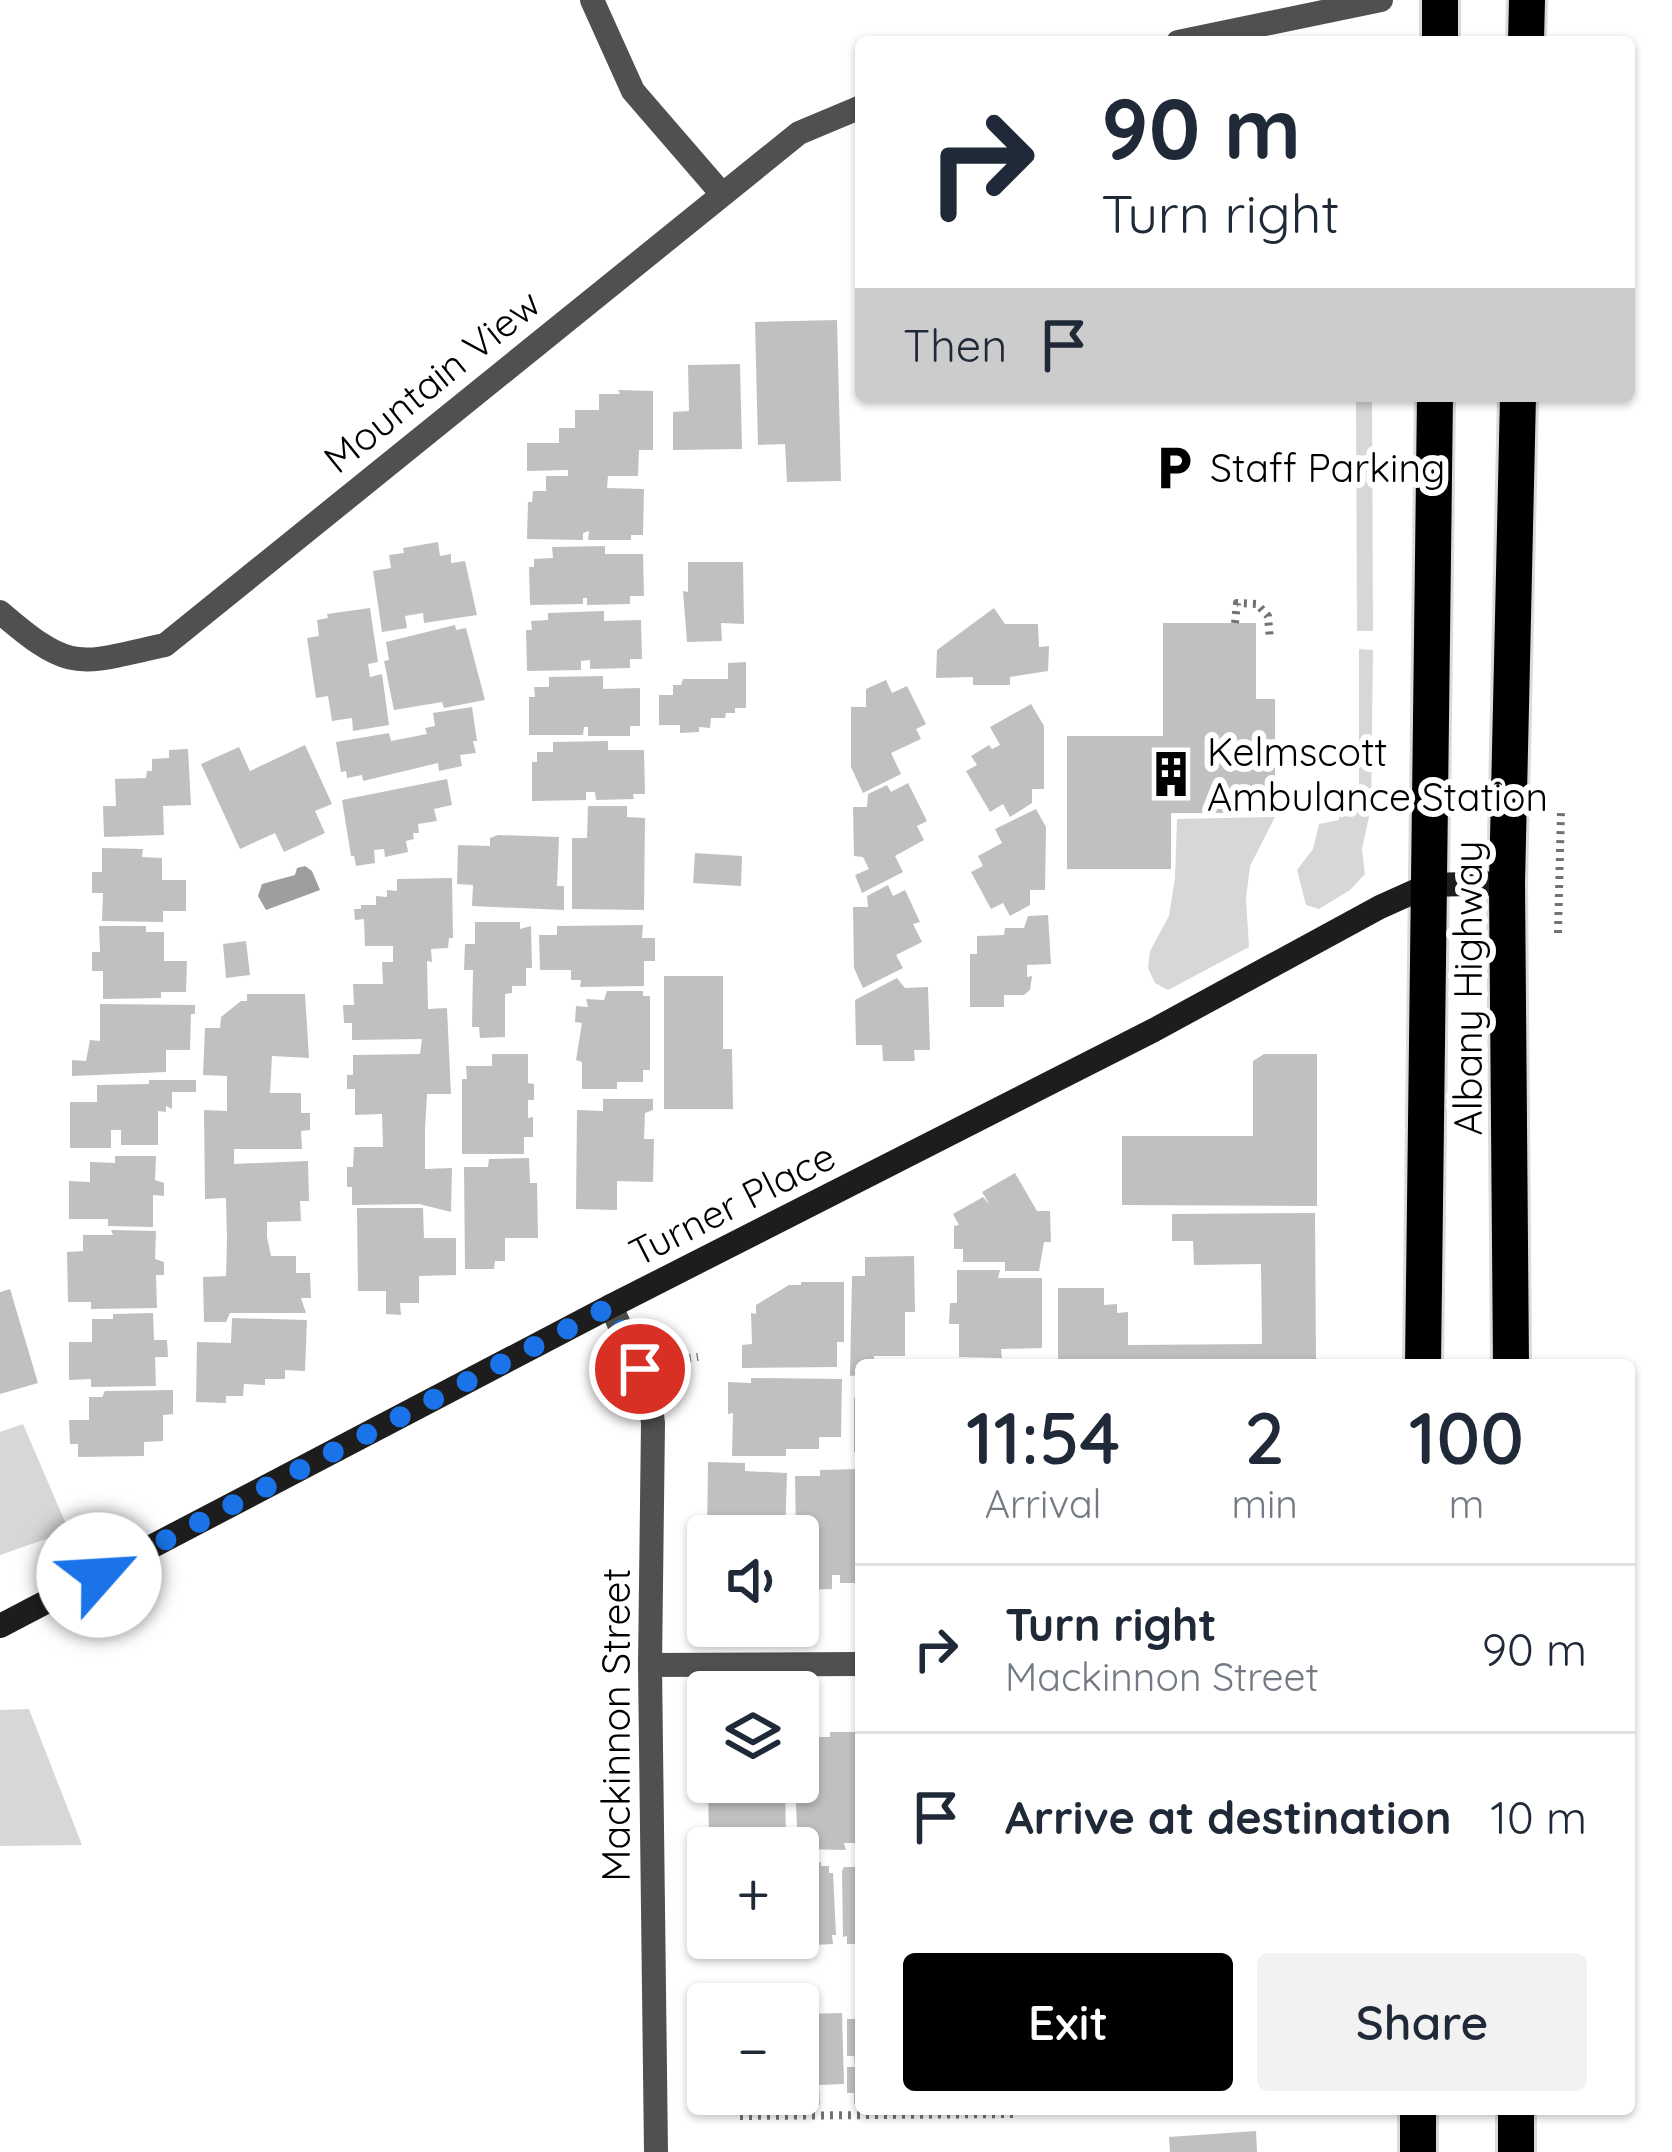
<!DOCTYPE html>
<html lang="en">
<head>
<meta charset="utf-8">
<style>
  :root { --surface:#fff; --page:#f2f2f3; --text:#1f2937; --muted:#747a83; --line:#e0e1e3; --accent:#000 }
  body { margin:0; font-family:Quicksand,sans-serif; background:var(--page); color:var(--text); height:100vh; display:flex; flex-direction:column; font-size:45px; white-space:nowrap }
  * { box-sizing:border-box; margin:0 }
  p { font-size:39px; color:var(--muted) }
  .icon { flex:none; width:66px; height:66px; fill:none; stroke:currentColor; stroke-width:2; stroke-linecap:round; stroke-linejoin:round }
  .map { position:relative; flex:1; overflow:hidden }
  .panel { position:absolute; left:855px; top:1359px; width:780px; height:756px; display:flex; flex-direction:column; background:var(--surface); border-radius:12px; box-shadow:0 3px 9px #0004 }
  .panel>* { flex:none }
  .top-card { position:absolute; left:855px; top:36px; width:780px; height:366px; border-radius:12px; box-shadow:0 3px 9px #0004; background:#fff; color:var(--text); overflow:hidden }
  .fabs { position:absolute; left:687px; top:1515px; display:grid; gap:24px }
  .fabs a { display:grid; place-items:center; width:132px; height:132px; border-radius:12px; background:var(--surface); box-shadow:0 3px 9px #0004; font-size:60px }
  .pin { position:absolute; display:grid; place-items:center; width:102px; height:102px; color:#fff; margin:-51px; border:6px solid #fff; border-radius:50%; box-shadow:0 3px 12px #0007 }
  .me { position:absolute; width:132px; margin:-66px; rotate:64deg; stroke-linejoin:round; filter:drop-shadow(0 0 9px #0008) }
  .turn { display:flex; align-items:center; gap:42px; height:252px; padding:0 48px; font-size:54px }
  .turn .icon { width:156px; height:156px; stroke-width:2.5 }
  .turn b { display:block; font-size:84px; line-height:102px }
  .then { display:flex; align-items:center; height:114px; padding:0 48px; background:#0003; gap:24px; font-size:45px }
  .eta { display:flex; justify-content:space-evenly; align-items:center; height:204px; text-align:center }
  .eta b { font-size:72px; font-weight:600; line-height:84px }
  .action { display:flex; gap:24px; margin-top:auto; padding:24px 48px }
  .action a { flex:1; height:138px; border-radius:12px; background:var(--accent); color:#fff; font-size:48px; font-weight:600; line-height:138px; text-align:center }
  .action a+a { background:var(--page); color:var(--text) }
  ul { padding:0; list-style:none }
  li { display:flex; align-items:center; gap:36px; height:168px; padding:0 48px; border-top:3px solid var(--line) }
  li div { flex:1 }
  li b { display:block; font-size:45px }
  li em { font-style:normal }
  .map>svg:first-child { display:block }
</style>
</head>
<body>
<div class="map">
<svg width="1672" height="2152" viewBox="0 0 1672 2152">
  <rect width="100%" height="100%" fill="#fff"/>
  <path fill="#d7d7d7" d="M 1356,396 L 1372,396 L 1373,631 L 1357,631 Z
    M 1359,649 L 1373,650 L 1371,807 L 1362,849 L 1365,874 L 1350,890 L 1319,909 L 1306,905 L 1297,870 L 1313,849 L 1319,824 L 1339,820 L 1341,796 L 1359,795 Z
    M 1275,817 L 1250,866 L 1246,898 L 1249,947 L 1168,990 L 1155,983 L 1148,968 L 1150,951 L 1169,916 L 1175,878 L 1177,819 Z
    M 23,1424 L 69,1531 L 0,1555 L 0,1432 Z
    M 29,1709 L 82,1845 L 0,1846 L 0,1710 Z"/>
  <path fill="#9e9e9e" d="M 305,866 L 312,871 L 320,890 L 266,910 L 258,896 L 262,884 L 295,875 L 297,868 Z"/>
  <path fill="#c0c0c0" d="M 837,320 L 841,481 L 787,482 L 785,444 L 758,445 L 755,322 Z
    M 740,364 L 742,449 L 673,450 L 673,412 L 689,411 L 688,365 Z
    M 618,390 L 653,391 L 653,450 L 639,450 L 638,476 L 608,476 L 607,488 L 644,489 L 643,535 L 631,535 L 631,540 L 588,540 L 589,531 L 583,533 L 583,540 L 527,539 L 528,502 L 532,502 L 533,491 L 546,491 L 546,476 L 568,476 L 568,470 L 527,471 L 527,443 L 559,443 L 559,428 L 575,428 L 575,410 L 599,410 L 599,394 L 620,394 Z
    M 438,542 L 440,556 L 451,554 L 451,563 L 465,561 L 477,615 L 424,623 L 423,613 L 405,616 L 407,628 L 382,632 L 373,571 L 391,568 L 389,555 L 404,553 L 403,548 Z
    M 605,546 L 605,554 L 643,554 L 644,596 L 630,596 L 630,604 L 587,605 L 587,598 L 583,598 L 583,604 L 530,605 L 529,567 L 534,567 L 534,559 L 553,558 L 552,547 Z
    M 688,562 L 743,562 L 744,624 L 721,623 L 722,641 L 687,642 L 683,591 L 688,592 Z
    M 370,608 L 378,662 L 368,664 L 370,677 L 382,674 L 389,725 L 353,731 L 352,718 L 332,721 L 328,696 L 316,698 L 307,638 L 319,636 L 317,620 L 328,618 L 327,614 Z
    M 994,608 L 1005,624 L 1038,624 L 1039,647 L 1049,646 L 1048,671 L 1010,677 L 1010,685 L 973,685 L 973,677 L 936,678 L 937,650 Z
    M 604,611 L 604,621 L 641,620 L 642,659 L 630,659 L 630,668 L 590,669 L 590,660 L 581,661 L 581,670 L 527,671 L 526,630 L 532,630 L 531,621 L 548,620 L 548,613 Z
    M 1163,623 L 1256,623 L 1256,699 L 1275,699 L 1275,813 L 1171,813 L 1171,869 L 1067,869 L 1067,736 L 1163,736 Z
    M 455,625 L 456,630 L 466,628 L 485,700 L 444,708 L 442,702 L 394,710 L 384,661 L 389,660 L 386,642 Z
    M 746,662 L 746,708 L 735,708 L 735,713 L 726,713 L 725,718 L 711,718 L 710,728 L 699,727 L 699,732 L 680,733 L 680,725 L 659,725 L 659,695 L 673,695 L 673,685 L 681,685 L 683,679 L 728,679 L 728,663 Z
    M 603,676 L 603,689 L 640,688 L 640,726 L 630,726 L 630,736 L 588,736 L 588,727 L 584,727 L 583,735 L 529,735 L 529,697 L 535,697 L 534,687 L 549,687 L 549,677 Z
    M 886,680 L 892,693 L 907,686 L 926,724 L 916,729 L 921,739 L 891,753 L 901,774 L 863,793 L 851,767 L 851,707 L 866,707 L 866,689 Z
    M 1031,704 L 1044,726 L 1044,789 L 1032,789 L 1032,803 L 1010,817 L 1003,804 L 990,812 L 966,771 L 977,765 L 971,756 L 989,745 L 992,749 L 1000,745 L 990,727 Z
    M 472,707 L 477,741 L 473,741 L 476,753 L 460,755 L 462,766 L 439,771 L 438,763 L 363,781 L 362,775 L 347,778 L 346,771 L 341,772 L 336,742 L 389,733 L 391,741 L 427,734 L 425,728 L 435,726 L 433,713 Z
    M 608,741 L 608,750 L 644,750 L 645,794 L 633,794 L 634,799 L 596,800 L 595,792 L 586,792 L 586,800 L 532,801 L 532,762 L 537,762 L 537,752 L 553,752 L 553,742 Z
    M 305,745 L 332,804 L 315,811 L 325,833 L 284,852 L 275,833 L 240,849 L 201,764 L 239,747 L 250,771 Z
    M 188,749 L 191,805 L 163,806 L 164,835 L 104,837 L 103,806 L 116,806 L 115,779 L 146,778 L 147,771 L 152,771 L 152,759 L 169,758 L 169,750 Z
    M 447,779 L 452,805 L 434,809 L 437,821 L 418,824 L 419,833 L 413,833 L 414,839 L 406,841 L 408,852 L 385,857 L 384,849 L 374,850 L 375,863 L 356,866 L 354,856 L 351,856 L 342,800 Z
    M 908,783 L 927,821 L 917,826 L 924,840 L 895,856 L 903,872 L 862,893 L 855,875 L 869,869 L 863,857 L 854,856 L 853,807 L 867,807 L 868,794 L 887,785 L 891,792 Z
    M 588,806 L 627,806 L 627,817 L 645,818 L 644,910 L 572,909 L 572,838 L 587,838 Z
    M 1036,809 L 1046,827 L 1045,890 L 1030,890 L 1030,905 L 1010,916 L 1003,903 L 991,909 L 971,872 L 983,866 L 978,856 L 1002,843 L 995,829 Z
    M 498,835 L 559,837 L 557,886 L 564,886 L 564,910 L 472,906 L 473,885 L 457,884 L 458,845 L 490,846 L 490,838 Z
    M 102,848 L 143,849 L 142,857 L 162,858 L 162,880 L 186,880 L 186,911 L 163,911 L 163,922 L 102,921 L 103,893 L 92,893 L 92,872 L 102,872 Z
    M 695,853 L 742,856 L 741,886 L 693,883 Z
    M 452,878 L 453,938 L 449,938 L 448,948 L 431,949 L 432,962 L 427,961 L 428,1009 L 447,1008 L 451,1094 L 427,1094 L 425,1130 L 425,1169 L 452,1168 L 451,1212 L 419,1204 L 352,1205 L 352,1187 L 347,1187 L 347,1167 L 353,1167 L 354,1147 L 383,1147 L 382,1114 L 355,1115 L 355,1089 L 347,1089 L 347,1075 L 353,1075 L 353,1055 L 420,1054 L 422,1039 L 352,1040 L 352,1023 L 344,1023 L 343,1005 L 354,1005 L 353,984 L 383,984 L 382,962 L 393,962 L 393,946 L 365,946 L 364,919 L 355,920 L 354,909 L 361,909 L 361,905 L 376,905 L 376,896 L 387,897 L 387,890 L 397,891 L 397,879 Z
    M 888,885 L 893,896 L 905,890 L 920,922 L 913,924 L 922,942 L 896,955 L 903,968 L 863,988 L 854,968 L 853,907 L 868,907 L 867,896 Z
    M 1048,915 L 1051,964 L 1027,965 L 1027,977 L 1032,976 L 1030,990 L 1024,995 L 1004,995 L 1004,1007 L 970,1007 L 970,954 L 977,954 L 977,936 L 1004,935 L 1005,928 L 1024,928 L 1028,916 Z
    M 475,922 L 520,922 L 520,929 L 531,926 L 532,968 L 526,968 L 526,986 L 512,986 L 512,993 L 505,994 L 505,1037 L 480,1038 L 479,1027 L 472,1027 L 473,970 L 464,970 L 465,944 L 475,944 Z
    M 643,925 L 642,938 L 655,938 L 655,961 L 644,961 L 644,986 L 580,987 L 581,980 L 571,980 L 571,970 L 540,970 L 539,935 L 557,935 L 557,926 Z
    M 99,926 L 146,926 L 146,932 L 164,932 L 164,961 L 187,961 L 186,992 L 161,992 L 161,998 L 103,999 L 103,971 L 92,971 L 92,952 L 100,952 Z
    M 246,941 L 250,975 L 226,978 L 223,944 Z
    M 664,976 L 723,976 L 723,1049 L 732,1049 L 733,1109 L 664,1109 Z
    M 897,978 L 905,988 L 928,987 L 930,1050 L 914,1050 L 915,1061 L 883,1061 L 882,1045 L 856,1045 L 855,1000 Z
    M 607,991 L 643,991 L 643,996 L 650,996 L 650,1070 L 643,1070 L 643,1082 L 617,1082 L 617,1089 L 582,1089 L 582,1062 L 576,1060 L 582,1023 L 575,1022 L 576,1006 L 588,1007 L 586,999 L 604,1000 Z
    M 247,994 L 305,994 L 309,1058 L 272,1056 L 270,1093 L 301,1093 L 301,1113 L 310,1113 L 310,1130 L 301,1131 L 302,1149 L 234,1149 L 234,1164 L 308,1161 L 309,1201 L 300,1201 L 301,1221 L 267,1222 L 267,1237 L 271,1256 L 296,1256 L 296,1273 L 310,1273 L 311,1298 L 301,1298 L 306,1313 L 230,1313 L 226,1322 L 204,1322 L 203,1277 L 226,1276 L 227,1239 L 226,1198 L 205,1199 L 204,1110 L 227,1111 L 227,1076 L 203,1075 L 205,1028 L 220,1028 L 221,1017 L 241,1001 L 247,1001 Z
    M 100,1004 L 195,1005 L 195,1014 L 191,1014 L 190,1050 L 166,1050 L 166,1072 L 72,1076 L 72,1060 L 86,1061 L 90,1040 L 100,1041 Z
    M 492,1054 L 528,1054 L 528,1083 L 534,1084 L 534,1100 L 528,1100 L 528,1118 L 533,1117 L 533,1137 L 524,1137 L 524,1154 L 462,1154 L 462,1079 L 467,1079 L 466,1066 L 492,1066 Z
    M 1264,1054 L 1317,1054 L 1317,1206 L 1122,1205 L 1122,1136 L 1253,1136 L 1253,1061 Z
    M 149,1080 L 196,1080 L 196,1092 L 172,1092 L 172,1109 L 166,1106 L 166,1112 L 158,1111 L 158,1145 L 121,1145 L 121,1130 L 111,1130 L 111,1148 L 70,1148 L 70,1102 L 97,1102 L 97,1085 L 149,1084 Z
    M 603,1099 L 653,1099 L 653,1110 L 645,1113 L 644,1139 L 654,1139 L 653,1182 L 617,1181 L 617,1210 L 576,1209 L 577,1110 L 603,1111 Z
    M 115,1156 L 156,1156 L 155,1180 L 164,1183 L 164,1196 L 153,1195 L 153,1227 L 108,1226 L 108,1219 L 69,1219 L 69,1181 L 90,1182 L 90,1162 L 115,1163 Z
    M 529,1158 L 530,1183 L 537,1183 L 538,1238 L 505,1238 L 505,1261 L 495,1261 L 494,1269 L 465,1269 L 464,1167 L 488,1167 L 489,1159 Z
    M 1015,1173 L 1037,1211 L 1050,1211 L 1051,1242 L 1044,1242 L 1039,1271 L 1005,1271 L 1005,1262 L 963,1262 L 963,1249 L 954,1249 L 954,1226 L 959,1225 L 953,1214 L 983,1197 L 990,1205 L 982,1192 Z
    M 357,1208 L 423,1208 L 424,1238 L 456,1238 L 456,1275 L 419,1276 L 419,1303 L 400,1303 L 401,1315 L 386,1314 L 386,1291 L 358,1291 Z
    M 1315,1213 L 1316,1365 L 1058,1365 L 1058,1288 L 1104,1288 L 1104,1305 L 1117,1304 L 1117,1313 L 1128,1312 L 1128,1345 L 1262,1344 L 1261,1264 L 1194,1265 L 1193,1241 L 1172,1241 L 1172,1214 Z
    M 111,1230 L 156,1231 L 155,1259 L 164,1262 L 164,1275 L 156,1275 L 157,1308 L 91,1309 L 91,1302 L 68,1302 L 67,1252 L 83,1251 L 83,1235 L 113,1235 Z
    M 914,1256 L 915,1312 L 905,1312 L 905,1356 L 874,1356 L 874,1365 L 861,1365 L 861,1375 L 850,1376 L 852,1276 L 865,1276 L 865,1257 Z
    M 957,1270 L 1000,1270 L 998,1278 L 1042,1278 L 1042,1348 L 1001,1349 L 1002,1358 L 959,1357 L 959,1324 L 949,1324 L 950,1303 L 957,1303 Z
    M 801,1282 L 844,1282 L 844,1342 L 837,1342 L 837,1367 L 742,1368 L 742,1345 L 752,1344 L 751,1313 L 756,1314 L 756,1305 L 789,1285 L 801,1285 Z
    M 10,1289 L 38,1383 L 0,1394 L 0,1292 Z
    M 153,1313 L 154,1340 L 167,1340 L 168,1357 L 155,1357 L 156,1386 L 91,1387 L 91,1379 L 69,1380 L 69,1342 L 92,1342 L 92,1319 L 113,1319 L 113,1314 Z
    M 232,1318 L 307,1320 L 305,1371 L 285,1370 L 285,1379 L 265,1379 L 265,1385 L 244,1384 L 243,1396 L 226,1396 L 226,1403 L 196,1402 L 197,1342 L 231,1343 Z
    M 751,1378 L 842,1379 L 841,1437 L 819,1437 L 819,1449 L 786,1449 L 786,1456 L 732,1456 L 733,1413 L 728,1414 L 728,1382 L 751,1383 Z
    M 173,1390 L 173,1414 L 163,1415 L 163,1441 L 144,1442 L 144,1456 L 78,1457 L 78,1444 L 70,1444 L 69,1420 L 89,1420 L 89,1397 L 102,1397 L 105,1391 Z
    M 854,1398 L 861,1398 L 861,1452 L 854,1452 Z
    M 708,1462 L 745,1463 L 745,1471 L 787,1473 L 785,1536 L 707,1536 Z
    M 861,1469 L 861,1583 L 840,1583 L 840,1575 L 832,1575 L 832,1589 L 803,1590 L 802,1543 L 796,1536 L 795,1476 L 820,1476 L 820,1470 Z
    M 830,1732 L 861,1732 L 861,1843 L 844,1843 L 846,1850 L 798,1849 L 795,1782 L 798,1782 L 798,1737 L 830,1737 Z
    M 708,1782 L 785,1782 L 786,1846 L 709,1848 Z
    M 821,1862 L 821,1866 L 829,1866 L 829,1873 L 833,1873 L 836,1935 L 832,1935 L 833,1944 L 815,1945 L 814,1939 L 801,1939 L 801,1945 L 782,1945 L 782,1938 L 798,1938 L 798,1863 Z
    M 855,1863 L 861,1863 L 861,1944 L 847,1944 L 847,1936 L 843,1937 L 842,1871 L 844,1867 L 855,1867 Z
    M 842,2013 L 844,2084 L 819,2085 L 820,2105 L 792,2106 L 793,2094 L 798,2094 L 798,2022 L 807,2022 L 807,2014 Z
    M 847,2019 L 861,2019 L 861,2104 L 854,2104 L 854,2093 L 847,2093 L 847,2067 L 855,2067 L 854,2056 L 847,2056 Z
    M 736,2094 L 777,2094 L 777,2106 L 748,2106 Z
    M 1256,2131 L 1257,2152 L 1170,2152 L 1169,2137 Z"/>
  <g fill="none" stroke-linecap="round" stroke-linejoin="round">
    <defs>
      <path id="highway" d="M 1440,42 L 1440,0
        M 1526,42 L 1527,0
        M 1423,1365 L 1435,396
        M 1511,1365 L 1507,883 L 1518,396
        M 1516,2109 L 1516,2152
        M 1418,2152 L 1418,2109"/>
    </defs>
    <use href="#highway" stroke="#dbdbdb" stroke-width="42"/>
    <path stroke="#727272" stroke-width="8" stroke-dasharray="3 6" stroke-linecap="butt" d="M 1235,623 L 1237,603 L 1257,604 L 1268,616 L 1270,640
      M 1558,933 L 1561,811
      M 670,1361 L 698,1357
      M 740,2116 L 1015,2114 L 1020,2109"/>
    <path stroke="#505050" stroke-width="24" d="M 592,0 L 633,91 L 722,194
      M 1178,42 L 1381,0
      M 0,612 C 72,674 77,664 165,645 L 799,133 L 861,107
      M 611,1306 L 649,1392 L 653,1423 L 650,1665 L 656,2152
      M 650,1665 L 861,1664"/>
    <path stroke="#1d1d1d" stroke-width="24" d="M 0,1626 L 611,1306 L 1154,1030 L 1380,907 L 1429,885 L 1507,883"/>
    <use href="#highway" stroke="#000" stroke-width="36"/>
  </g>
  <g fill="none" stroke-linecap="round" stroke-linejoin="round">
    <path stroke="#1a73e8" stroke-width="21" stroke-dasharray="0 37.8" d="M 99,1575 L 611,1306 L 640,1369"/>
  </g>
  <defs>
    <symbol id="parking-bare" viewBox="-9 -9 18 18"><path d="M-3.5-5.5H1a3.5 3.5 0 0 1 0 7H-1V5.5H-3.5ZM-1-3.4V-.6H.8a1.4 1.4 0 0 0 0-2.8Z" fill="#000" stroke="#fff" stroke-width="2.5" paint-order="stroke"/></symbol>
    <symbol id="building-bare" viewBox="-9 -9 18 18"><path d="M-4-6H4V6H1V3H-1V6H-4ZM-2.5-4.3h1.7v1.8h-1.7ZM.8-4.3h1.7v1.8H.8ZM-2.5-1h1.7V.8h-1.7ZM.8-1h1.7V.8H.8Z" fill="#000" stroke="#fff" stroke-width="2.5" paint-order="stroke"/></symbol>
  </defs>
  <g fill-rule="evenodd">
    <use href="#parking-bare" x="1141" y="435" width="66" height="66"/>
    <use href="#building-bare" x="1138" y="741" width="66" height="66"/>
  </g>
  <g text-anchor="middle" stroke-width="12" stroke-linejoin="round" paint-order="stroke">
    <g font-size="39" fill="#000" stroke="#fff">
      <text transform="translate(432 381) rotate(-39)" y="14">Mountain View</text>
      <text transform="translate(1468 988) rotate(-90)" y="14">Albany Highway</text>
      <text transform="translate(732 1204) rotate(-27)" y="14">Turner Place</text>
      <text transform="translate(616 1725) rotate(-90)" y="14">Mackinnon Street</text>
    </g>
    <g font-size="39" fill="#000" stroke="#fff" text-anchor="start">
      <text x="1210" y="482">Staff Parking</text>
      <text x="1207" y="766">Kelmscott<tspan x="1207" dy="45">Ambulance Station</tspan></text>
    </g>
  </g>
</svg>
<div class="fabs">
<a><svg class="icon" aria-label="sound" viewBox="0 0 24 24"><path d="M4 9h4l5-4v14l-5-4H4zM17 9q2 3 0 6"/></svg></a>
<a><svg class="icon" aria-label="layers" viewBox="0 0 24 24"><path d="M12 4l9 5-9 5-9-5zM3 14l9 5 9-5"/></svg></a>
<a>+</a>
<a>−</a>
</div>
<div class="pin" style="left:640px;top:1369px;background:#d93025"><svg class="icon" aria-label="arrive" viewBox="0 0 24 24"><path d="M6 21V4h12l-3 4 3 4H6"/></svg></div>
<svg class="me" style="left:99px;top:1575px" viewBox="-20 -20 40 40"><circle r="19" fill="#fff"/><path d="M0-13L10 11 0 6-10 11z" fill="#1a73e8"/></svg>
<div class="top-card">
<div class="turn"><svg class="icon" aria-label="right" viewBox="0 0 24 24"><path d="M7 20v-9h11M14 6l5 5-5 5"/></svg><div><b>90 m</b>Turn right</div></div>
<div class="then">Then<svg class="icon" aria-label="arrive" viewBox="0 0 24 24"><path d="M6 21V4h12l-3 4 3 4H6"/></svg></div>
</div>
<section class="panel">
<div class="eta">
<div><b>11:54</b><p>Arrival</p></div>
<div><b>2</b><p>min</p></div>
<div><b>100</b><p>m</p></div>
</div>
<ul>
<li><svg class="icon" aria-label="right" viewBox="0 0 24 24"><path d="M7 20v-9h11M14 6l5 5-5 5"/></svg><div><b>Turn right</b><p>Mackinnon Street</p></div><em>90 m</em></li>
<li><svg class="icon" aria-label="arrive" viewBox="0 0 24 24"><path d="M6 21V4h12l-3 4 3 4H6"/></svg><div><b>Arrive at destination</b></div><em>10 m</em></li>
</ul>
<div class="action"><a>Exit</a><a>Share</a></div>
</section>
</div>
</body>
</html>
